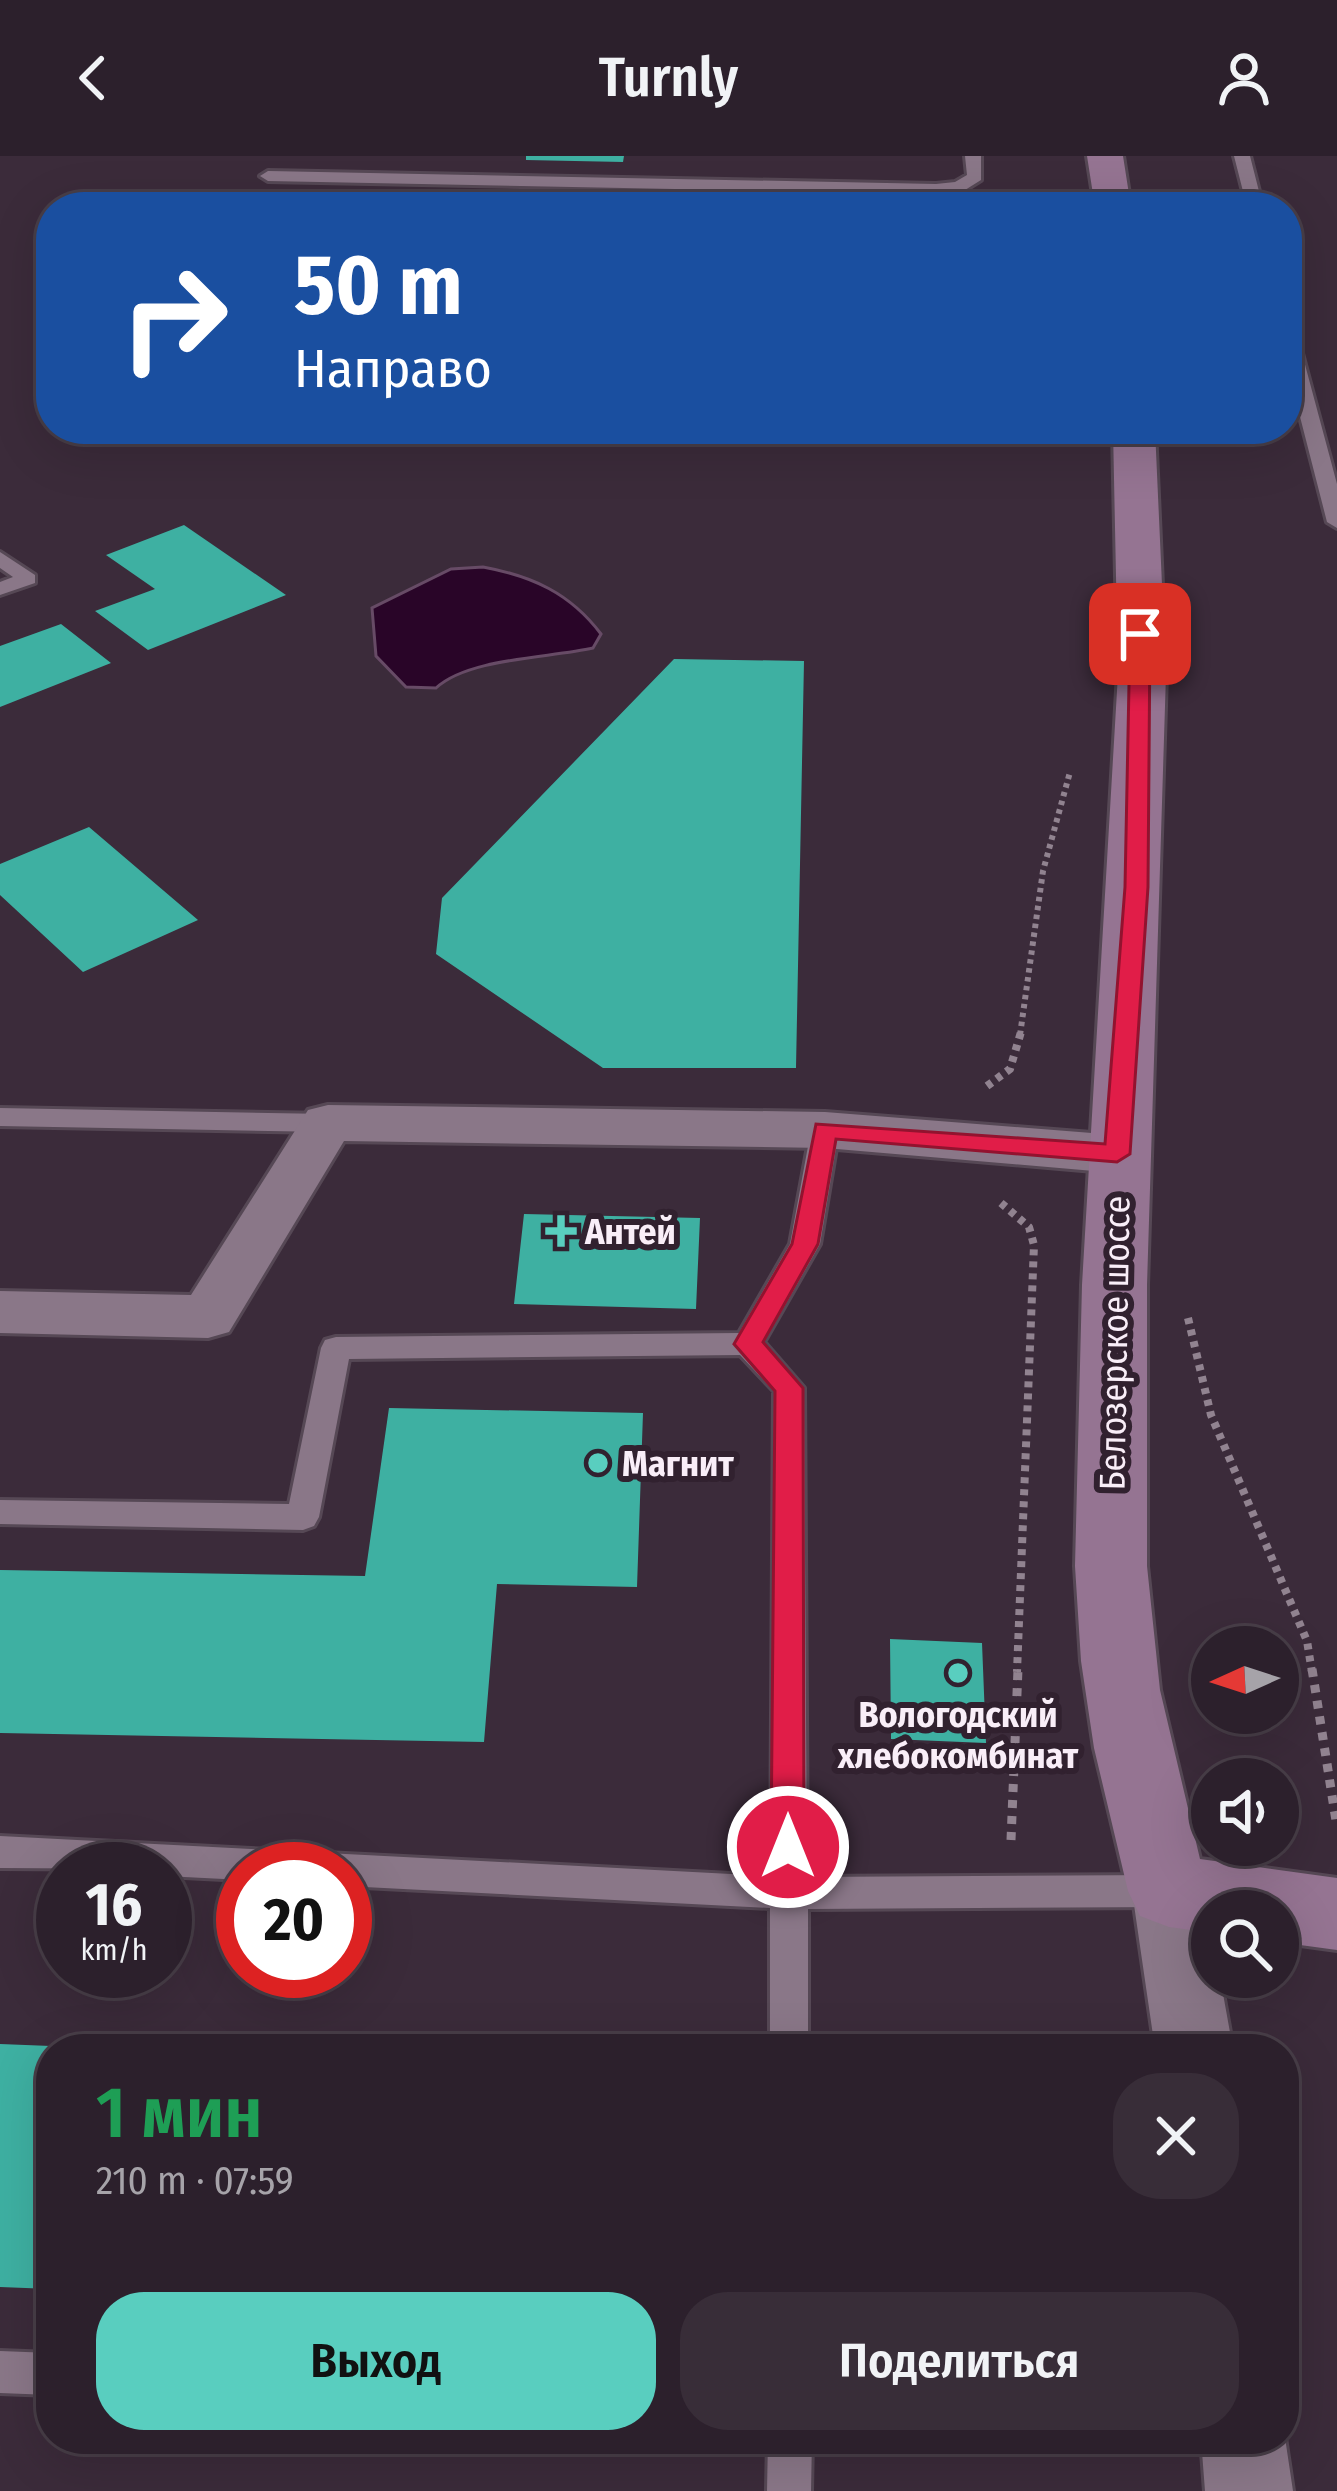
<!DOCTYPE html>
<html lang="ru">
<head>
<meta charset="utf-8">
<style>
  :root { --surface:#2c202c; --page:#382d38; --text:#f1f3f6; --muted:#a6a3a9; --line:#483e48; --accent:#59cebf }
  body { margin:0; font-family:"Fira Sans Condensed",sans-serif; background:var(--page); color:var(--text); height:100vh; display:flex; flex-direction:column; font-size:45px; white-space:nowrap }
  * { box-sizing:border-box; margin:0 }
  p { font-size:39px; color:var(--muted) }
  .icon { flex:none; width:66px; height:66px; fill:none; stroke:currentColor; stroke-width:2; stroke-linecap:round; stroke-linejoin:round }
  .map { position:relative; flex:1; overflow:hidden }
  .side { position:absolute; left:36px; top:1878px; width:1263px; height:420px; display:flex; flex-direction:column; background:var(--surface); border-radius:48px; box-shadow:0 12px 48px #0002,0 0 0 3px var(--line) }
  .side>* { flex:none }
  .hud { position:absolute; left:36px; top:36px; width:1266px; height:252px; border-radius:48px; box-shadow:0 12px 48px #0002,0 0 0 3px var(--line); background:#1a4fa0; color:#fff; overflow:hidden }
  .needle { width:78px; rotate:267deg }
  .controls { position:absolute; left:1191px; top:1470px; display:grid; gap:24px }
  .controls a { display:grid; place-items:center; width:108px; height:108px; border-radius:50%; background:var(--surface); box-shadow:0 12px 48px #0002,0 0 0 3px var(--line); font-size:60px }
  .speed { position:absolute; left:36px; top:1686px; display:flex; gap:24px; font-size:60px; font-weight:700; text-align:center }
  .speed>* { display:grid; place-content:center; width:156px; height:156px; border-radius:50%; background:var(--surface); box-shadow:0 12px 48px #0002,0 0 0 3px var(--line); line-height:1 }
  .speed small { font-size:30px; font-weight:400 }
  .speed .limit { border:18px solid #d22; background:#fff; color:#111 }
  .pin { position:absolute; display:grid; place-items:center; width:102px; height:102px; color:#fff; margin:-51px; border-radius:24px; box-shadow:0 6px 18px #0006 }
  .me { position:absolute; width:132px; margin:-66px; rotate:0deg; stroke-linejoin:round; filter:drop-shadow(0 0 9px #0008) }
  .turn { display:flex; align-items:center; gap:42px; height:252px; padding:0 60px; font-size:54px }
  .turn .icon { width:156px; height:156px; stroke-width:2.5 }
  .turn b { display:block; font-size:84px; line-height:102px }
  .round { display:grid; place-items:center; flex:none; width:126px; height:126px; border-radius:48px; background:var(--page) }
  .head { display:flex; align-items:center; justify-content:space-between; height:204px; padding:0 60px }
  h1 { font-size:72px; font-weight:600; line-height:90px; color:#1e9e55 }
  .cta { display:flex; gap:24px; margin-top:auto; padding:24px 60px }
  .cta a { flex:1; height:138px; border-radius:48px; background:var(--accent); color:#111; font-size:48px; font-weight:600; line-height:138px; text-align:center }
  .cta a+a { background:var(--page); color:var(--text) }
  header { display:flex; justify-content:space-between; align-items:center; height:156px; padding:0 60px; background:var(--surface); font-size:54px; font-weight:600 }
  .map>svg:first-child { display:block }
</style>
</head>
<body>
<header><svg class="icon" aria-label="back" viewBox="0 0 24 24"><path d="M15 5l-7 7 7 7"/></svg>Turnly<svg class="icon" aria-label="person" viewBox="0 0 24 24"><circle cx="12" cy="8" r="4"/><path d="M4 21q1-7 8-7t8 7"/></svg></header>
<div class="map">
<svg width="1337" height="2335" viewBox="0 0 1337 2335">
  <rect width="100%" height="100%" fill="#3b2b3a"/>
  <path fill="#290528" stroke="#674b66" stroke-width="3" d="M 483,411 C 532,420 570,437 601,478 L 593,492 C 549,502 468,502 436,532 L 406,531 L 376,500 L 372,452 L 451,413 Z"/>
  <path fill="#3eb0a2" d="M 526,0 L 624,0 L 623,6 L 526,4 Z
    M 184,369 L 286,439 L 148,494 L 95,455 L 155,433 L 106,399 Z
    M 61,468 L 111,507 L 0,551 L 0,490 Z
    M 674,503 L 804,505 L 796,912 L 603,912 L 436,798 L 442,742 Z
    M 89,671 L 198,764 L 83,816 L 0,739 L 0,708 Z
    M 524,1058 L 700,1062 L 696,1153 L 514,1148 Z
    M 389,1252 L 643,1257 L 637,1431 L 497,1428 L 484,1586 L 0,1577 L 0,1414 L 365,1420 Z
    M 890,1483 L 982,1487 L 986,1587 L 891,1583 Z
    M 0,1888 L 51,1890 L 51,2133 L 0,2131 Z"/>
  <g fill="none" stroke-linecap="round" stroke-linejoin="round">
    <defs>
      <path id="service" d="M 965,0 L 981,0 L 981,24 L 965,34 L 936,38 L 268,25 L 260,20 L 268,15 L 936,28 L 955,26 L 967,19 Z
        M 1234,0 L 1250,0 L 1263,51 L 1247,51 Z
        M 1287,170 L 1296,175 L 1337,328 L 1337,372 L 1327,366 L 1287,210 Z
        M 0,396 L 35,419 L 35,427 L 0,439 L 0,426 L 13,421 L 0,412 Z
        M 0,952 L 328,958 L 342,967 L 328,976 L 0,970 Z
        M 825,965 L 839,974 L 820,1088 L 764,1186 L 804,1232 L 807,1721 L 1166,1719 L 1179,1724 L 1184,1735 L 1179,1746 L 1166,1751 L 808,1753 L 808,1893 L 770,1893 L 770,1752 L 345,1730 L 345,1713 L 243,1713 L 243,1724 L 165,1720 L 165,1713 L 0,1712 L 0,1680 L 771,1720 L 774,1235 L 740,1199 L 349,1203 L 319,1361 L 314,1370 L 303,1374 L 0,1368 L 0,1344 L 289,1348 L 321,1192 L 325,1184 L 336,1181 L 739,1177 L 790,1088 L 811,974 Z
        M 0,2195 L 51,2197 L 51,2239 L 0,2237 Z
        M 768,2283 L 812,2283 L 811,2335 L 767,2335 Z"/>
      <path id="minor" d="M 328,949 L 825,956 L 1117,979 L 1137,985 L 1145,998 L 1137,1011 L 1117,1017 L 825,992 L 344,985 L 229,1176 L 208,1182 L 0,1177 L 0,1135 L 191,1139 L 308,954 Z
        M 1169,1702 L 1195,1712 L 1206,1735 L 1212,1771 L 1212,1821 L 1220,1821 L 1233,1893 L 1155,1893 L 1132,1735 L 1143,1712 Z
        M 1284,2275 L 1293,2335 L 1205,2335 L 1201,2283 L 1284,2283 Z"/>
      <path id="secondary" d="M 1087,0 L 1123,0 L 1131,51 L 1095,51 Z
        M 1113,273 L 1155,273 L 1166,518 L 1147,1129 L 1147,1410 L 1160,1534 L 1200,1703 L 1337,1722 L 1337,1794 L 1278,1786 L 1278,1755 L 1212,1755 L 1212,1777 L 1169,1771 L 1140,1760 L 1128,1735 L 1094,1592 L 1081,1505 L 1075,1410 L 1082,1129 L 1118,518 Z"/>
    </defs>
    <use href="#service" stroke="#564855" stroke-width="6"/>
    <use href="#minor" stroke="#564855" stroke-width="6"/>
    <use href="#secondary" stroke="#564855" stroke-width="6"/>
    <path stroke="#918390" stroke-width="6" stroke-dasharray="4.5 4.5" stroke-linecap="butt" d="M 1020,879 L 1043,715 L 1070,616"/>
    <path stroke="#918390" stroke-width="8" stroke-dasharray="6 6" stroke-linecap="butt" d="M 987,930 L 1010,913 L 1021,876
      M 1001,1047 L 1029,1071 L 1034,1089 L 1017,1516
      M 1188,1162 L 1211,1259 L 1307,1485 L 1312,1516"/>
    <path stroke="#918390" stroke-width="9" stroke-dasharray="8 8" stroke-linecap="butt" d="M 1312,1513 L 1337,1671
      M 1011,1684 L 1018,1513"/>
    <use href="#service" fill="#8a7788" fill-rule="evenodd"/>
    <use href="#minor" fill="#8a7788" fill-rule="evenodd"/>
    <use href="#secondary" fill="#957492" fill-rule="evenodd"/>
  </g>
  <path fill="#e11d48" stroke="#92132f" stroke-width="3" d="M 1140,473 L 1150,478 L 1148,731 L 1130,998 L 1117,1006 L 836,983 L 818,1088 L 763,1186 L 803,1232 L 804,1691 L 799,1701 L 788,1705 L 776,1701 L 771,1691 L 775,1235 L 734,1188 L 792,1088 L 816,968 L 1105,988 L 1125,731 L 1130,478 Z"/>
  <g fill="#59cebf" stroke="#31212f" stroke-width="4.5">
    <path d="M555 1057h12v12h12v12h-12v12h-12v-12h-12v-12h12z"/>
    <circle cx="598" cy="1307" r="12"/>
    <circle cx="958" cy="1517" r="12"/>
  </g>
  <g text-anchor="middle" stroke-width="12" stroke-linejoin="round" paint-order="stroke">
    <g font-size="36" font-weight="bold" fill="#f9eef8" stroke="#31212f" text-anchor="start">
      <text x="585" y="1088">Антей</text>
      <text x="622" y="1320">Магнит</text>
      <text x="958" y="1571" text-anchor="middle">Вологодский<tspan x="958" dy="41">хлебокомбинат</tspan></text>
    </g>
    <g font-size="36" fill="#f9eef8" stroke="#31212f">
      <text transform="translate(1114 1187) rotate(-89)" y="13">Белозерское шоссе</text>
    </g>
  </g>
</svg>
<div class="controls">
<a><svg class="needle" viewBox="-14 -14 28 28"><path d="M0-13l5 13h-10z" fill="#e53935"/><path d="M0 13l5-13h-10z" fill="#a6a3a9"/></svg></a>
<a><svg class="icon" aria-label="sound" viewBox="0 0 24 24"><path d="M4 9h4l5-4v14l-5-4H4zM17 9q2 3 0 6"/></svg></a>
<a><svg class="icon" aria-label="search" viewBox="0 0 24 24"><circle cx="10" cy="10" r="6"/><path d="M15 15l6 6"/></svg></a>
</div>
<div class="speed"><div>16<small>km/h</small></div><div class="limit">20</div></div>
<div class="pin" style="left:1140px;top:478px;background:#d93025"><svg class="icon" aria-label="arrive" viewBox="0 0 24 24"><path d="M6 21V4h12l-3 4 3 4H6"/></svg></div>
<svg class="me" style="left:788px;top:1691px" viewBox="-20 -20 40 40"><circle r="17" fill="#e11d48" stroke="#fff" stroke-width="3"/><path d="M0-11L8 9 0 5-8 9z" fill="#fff"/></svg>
<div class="hud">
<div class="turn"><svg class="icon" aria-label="right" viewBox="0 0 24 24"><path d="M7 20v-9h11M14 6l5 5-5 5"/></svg><div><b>50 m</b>Направо</div></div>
</div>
<section class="side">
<div class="head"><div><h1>1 мин</h1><p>210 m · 07:59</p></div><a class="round"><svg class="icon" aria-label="close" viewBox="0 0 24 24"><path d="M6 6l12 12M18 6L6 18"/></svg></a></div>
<div class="cta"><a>Выход</a><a>Поделиться</a></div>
</section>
</div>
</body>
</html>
